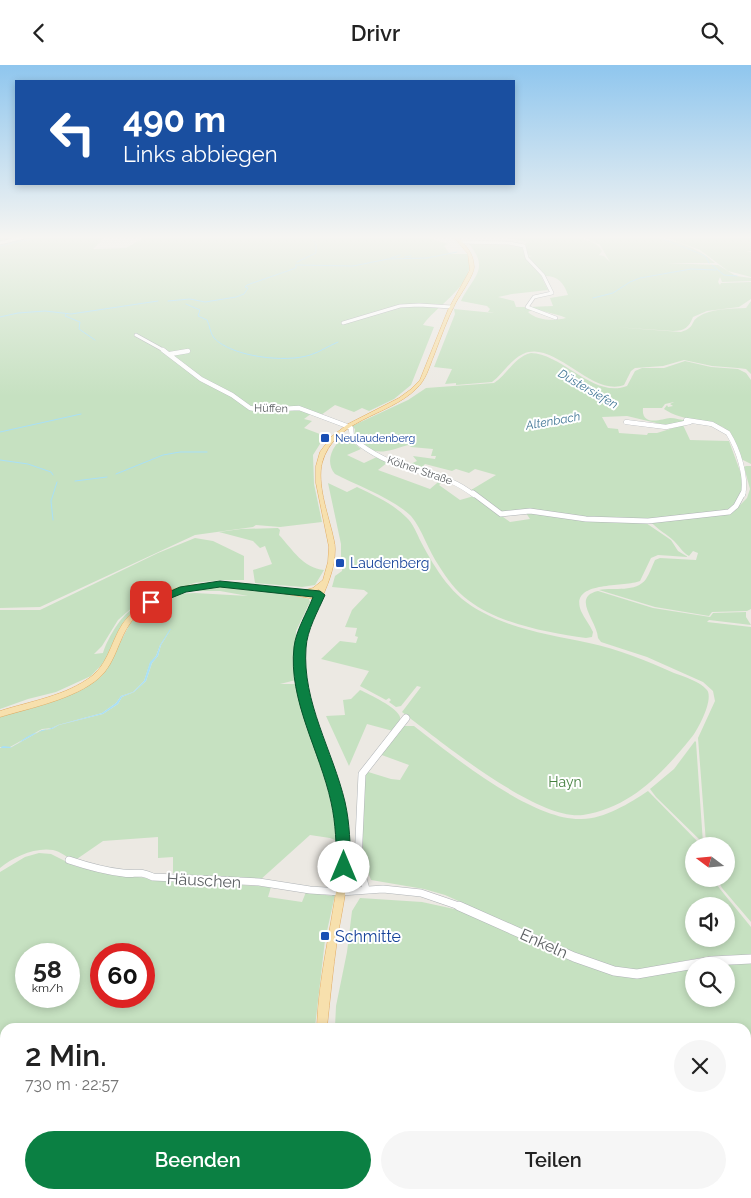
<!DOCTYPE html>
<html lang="de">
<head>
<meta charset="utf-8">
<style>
  :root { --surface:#fff; --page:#f6f6f6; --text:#222; --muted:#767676; --accent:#0b8043 }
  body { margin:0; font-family:Raleway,sans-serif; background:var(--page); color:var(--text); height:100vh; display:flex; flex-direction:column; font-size:19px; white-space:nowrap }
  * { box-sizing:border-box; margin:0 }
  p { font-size:16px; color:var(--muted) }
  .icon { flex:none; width:28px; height:28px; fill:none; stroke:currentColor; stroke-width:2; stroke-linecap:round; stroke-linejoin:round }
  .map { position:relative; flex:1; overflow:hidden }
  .drawer { position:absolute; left:0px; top:958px; width:751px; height:176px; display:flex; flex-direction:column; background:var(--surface); border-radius:15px 15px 0 0; box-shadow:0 2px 8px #0003 }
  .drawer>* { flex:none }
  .top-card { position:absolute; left:15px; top:15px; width:500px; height:105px; border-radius:0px; box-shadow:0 2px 8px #0003; background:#1a4fa0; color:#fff; overflow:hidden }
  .needle { width:32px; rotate:286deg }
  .buttons { position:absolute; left:685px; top:772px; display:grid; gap:10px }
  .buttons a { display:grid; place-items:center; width:50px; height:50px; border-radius:50%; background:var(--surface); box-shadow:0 2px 8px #0003; font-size:25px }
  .speed { position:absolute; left:15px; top:878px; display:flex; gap:10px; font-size:25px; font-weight:700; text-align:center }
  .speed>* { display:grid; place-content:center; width:65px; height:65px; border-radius:50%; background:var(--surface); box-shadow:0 2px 8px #0003; line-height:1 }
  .speed small { font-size:12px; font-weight:400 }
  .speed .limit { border:8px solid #d22; background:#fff; color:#111 }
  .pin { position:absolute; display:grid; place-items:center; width:42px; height:42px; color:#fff; margin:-21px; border-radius:10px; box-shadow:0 2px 8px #0006 }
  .me { position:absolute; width:55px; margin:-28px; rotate:0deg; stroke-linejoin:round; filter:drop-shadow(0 0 4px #0008) }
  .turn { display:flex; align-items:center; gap:18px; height:105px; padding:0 25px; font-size:22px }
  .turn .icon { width:65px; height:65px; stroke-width:2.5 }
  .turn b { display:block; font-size:35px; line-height:42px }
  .round { display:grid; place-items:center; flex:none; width:52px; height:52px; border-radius:26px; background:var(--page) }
  .summary { display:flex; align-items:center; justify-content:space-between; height:85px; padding:0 25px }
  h1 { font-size:30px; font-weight:600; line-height:38px }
  .action { display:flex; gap:10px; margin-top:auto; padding:10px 25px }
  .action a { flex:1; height:58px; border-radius:30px; background:var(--accent); color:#fff; font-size:20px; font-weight:600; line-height:58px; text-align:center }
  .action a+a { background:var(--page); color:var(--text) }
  header { display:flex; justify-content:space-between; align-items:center; height:65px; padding:0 25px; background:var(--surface); font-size:22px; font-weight:600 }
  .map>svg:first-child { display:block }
</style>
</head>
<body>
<header><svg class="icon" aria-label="back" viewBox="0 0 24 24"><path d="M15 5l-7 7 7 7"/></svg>Drivr<svg class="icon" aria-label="search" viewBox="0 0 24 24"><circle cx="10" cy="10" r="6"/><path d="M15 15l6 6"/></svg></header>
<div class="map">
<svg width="751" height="1133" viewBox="0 0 751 1133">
  <rect width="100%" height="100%" fill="#ece9e3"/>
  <path fill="#c6e1c1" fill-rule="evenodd" d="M 0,172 L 105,172 L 93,184 L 126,183 L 145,172 L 426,172 L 448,179 L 444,181 L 450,189 L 467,189 C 481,216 435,241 423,260 L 434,262 L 411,320 L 394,334 L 369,346 L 362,343 L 354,347 L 335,340 L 321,350 L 312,348 L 304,354 L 312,356 L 304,363 L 325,371 L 313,390 L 314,419 L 322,457 L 280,462 L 256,460 L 253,462 L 195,470 L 40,542 L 0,543 Z
    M 504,172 C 527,172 591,164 602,186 L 599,190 L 604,191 L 610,197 L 600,180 L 583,172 C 630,172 678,165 715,198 L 666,198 L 718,200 L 736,211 L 751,213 L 751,216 L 722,217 L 720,212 L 718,217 L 720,220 L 721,218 L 751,217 L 751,234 L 739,242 L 707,246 L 693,252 C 689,262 685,266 673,266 L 614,262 L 681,267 C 696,262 690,257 698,252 C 711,243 731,244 746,243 L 751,236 L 751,309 L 746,304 L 738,303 L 712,301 L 684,295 L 663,301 L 635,303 L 631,306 L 624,320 C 591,332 554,274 523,289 C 510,295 503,309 492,317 L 456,320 L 456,318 L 445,319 L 452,304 L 434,302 L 455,249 L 454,244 L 494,248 L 488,247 L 490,244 L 487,241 L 461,236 C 473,211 491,204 468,178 L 515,179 L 523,182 L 525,192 L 540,209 L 548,225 L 512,229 L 498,232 L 514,236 L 516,242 L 526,242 L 532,245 L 528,247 C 537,256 555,256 566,253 C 556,248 541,247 529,242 L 553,241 L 550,233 L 568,230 C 564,218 558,211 545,211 L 528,192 L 532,191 L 526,190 L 524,180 L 527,177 Z
    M 665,172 L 751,172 L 751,186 L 746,187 L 751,187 L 751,212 L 728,206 L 700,185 Z
    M 531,288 C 563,289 594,334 627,321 L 635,306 L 642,303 L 664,303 L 685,296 L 711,302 L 738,304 L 746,308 L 751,315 L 751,399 L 741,394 L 726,365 L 723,362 C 701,353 684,357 664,344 L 667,340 L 668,342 L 673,341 L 670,339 L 674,337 L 665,339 L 662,343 L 643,343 C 641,362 662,354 670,353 C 675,353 682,355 687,356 L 669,361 L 627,351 L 602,352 L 608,363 L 618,364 L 619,368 L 647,370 L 648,368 L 657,368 L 683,360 L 690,375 L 729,376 L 744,417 L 742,432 L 730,444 L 724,445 L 645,455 L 586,453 L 538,445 L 503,448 L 471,425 L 496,410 L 475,404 L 469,408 L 456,404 L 452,406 L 425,399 L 419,406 L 406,401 L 417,396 L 413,391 L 435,394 L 436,391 L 431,391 L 433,384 L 411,382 L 408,380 C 382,388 374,392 354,372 L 355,364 L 352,361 L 408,335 L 426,323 L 494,318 C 507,310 514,292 531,288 Z
    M 348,370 L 350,375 L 361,384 L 347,390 L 364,398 L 379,391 L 388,397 L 378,405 L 430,424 L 443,413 L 446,414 L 439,420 L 460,435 L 474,431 L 510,457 L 530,454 L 526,448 L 646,458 L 671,475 L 678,486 L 688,492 L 658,490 L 651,493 L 640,516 C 623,523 569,515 581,546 C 584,553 590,560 593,567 L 592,572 L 586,573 C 549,568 499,559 468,535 C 456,526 447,514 439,501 C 429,487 422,464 411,451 C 394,434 356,420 335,409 C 323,395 335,376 348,370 Z
    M 746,401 L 751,401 L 751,544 L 747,546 L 712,547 L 709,551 L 655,542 L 599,525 C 614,522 636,528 646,514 C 650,508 652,501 655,495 L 660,493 L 696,495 L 698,488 L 693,486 L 689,491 C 682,487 680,482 674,476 C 667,469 658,465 651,457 L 734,446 L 747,433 L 750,424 L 744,402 Z
    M 328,418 L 347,427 L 357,422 C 374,430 393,439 406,452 C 413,458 417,469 421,477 C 436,505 452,532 482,547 C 515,565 552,570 589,578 C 618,584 647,596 674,608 C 685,612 699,616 707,625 C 714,634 698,665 691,673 C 662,709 630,743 583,750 C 537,756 439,675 402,647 L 421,622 L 417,621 L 401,641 L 396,642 L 389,637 L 391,635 L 389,633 L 386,635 L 360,621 L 369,606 L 321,594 L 340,576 L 356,578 L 358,572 L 355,571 L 357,563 L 345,562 L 352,545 L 368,528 L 364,525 L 332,522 L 335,511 L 342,506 L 343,499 L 341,491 L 341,479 Z
    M 278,463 L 280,465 L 279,470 C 293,485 303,503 324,505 L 315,520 L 302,522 L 255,518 L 253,505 L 272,499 L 265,481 L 260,483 L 253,476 L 219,467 L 241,464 Z
    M 195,473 L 213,476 L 244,491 L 244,515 L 222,515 L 194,518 L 135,540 L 118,555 L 102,581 L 94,589 L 103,588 C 107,574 125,542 141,540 L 134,547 L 107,594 L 91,611 L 56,627 L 28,634 L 0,644 L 0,545 L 40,545 L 158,488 Z
    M 221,520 L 262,524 L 309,534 L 310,537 L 296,566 L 296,615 L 280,619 L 296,619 C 314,691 345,745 336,822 L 335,823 L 337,776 L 330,773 L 310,770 L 260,815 L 187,812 L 187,810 L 173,808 L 173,792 L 158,793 L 158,772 L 103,776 L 74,796 C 68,793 60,786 53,785 C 35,782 13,792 0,803 L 0,683 L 10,683 L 42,665 L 52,664 L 59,660 L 103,649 L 118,639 L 122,632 L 134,627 L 146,616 L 152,598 L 158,591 L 161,580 L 171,564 L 160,580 L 156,591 L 150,598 L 144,616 L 133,627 L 121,631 L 116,638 L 102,648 L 58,660 L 52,663 L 42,664 L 10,682 L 0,682 L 0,651 L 69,628 L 106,604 L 132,555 L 162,534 L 174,529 L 195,528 L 248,531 L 220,526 L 183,526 Z
    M 598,526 L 653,543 L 710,552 L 713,548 L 746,547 L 746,552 L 751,560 L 709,555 L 707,557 L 751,562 L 751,857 L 722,823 L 717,814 L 726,814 L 726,781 L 707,781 L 706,778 L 698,673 L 715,636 L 713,626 L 703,617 L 647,592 L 601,577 L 598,573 C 597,556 571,532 598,526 Z
    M 360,625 C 369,629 398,643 400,652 C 401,657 396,662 393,666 L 367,659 L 349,701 L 326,651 L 345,650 L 343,635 L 351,634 Z
    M 402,661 L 414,661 C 453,691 532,756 582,754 C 604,754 630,738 648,726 L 702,781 L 694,781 L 694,814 L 713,814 L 720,824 L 751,862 L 751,890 L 710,891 L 637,905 L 612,902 L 575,888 L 445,830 L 424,824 L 371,815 C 357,781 363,742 365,706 L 391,714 L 400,715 L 409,700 L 379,689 ZM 694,841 L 726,841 L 726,874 L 694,874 Z
    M 695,676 L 696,677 L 703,778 L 656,732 L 650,724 L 674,704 Z
    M 39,788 L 51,789 L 75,801 L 94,806 L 153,814 L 271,822 L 268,832 L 302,837 L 306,827 L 332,831 L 333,828 L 335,830 L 325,875 L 315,962 L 5,962 L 5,1129 L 353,1129 L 355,1133 L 0,1133 L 0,807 L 25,792 ZM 26,889 L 69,889 L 69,931 L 26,931 ZM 101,889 L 144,889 L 144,931 L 101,931 Z
    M 360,833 L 422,837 L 468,847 L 598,905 C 634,916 657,909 694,903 L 694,934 L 726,934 L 726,901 L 705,901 L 751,897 L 751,999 L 746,998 L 746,962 L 335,962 L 336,941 L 347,887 L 352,846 Z
    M 746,1000 L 751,1001 L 751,1133 L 427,1133 L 426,1129 L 746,1129 Z"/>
  <path fill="#a9e0f6" d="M 170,564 L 171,564 L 161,580 L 158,591 L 152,598 L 146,616 L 134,627 L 122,632 L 118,639 L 103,649 L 59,660 L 52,664 L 42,665 L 10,683 L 0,683 L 3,681 C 5,681 9,682 11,682 C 17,681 20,676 25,673 C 35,666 48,666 58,660 L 102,648 L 116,638 L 121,631 L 133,627 L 144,616 L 150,597 L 156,591 L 160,580 Z"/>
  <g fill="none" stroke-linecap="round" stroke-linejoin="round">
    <path stroke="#a9e0f6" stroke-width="1" d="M 658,172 L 701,189 L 706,192 L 709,198
      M 0,181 L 39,172
      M 405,192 L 411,191
      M 391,193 L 400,190
      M 297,197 L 316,188 L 316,179 L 311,173 L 313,172
      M 296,200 L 353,201 L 388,194 L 427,193 L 457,187
      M 712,200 L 724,210 L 737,211
      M 593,233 L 613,228 L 630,217 L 640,213 L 691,204 L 716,205
      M 168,236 L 190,234 L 205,237 L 236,232 L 244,229 L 248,223 L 245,222 L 247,220 L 296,203 L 296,200
      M 186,239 L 200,245 L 198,251 L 207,255 C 210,261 210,268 214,273 C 232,292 286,298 310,290 C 320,287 328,281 338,277
      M 66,249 L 65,251 L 80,257 L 79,264 L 95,275
      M 0,252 L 18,248 L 45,246 L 71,249 L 158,236
      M 0,367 L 81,349
      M 0,395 L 28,399 L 51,407 L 53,410
      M 116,409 L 163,390 L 180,387 L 207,387
      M 75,416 L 107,412
      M 53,455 L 51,436 L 57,417"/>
    <defs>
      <path id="minor-far4" d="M 462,177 L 509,178 L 524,181 L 527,193 L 543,210 L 552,228 L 534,232 L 527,242 L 556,253
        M 0,178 L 24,172
        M 343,258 L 400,241 L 419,240 L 452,242
        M 136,270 L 165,286"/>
      <path id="minor-far3" d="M 163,285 L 201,314 L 232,330 L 250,343 L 261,345 L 299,343 L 347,361 L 351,363 L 352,373 C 371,389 397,401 421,407 C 445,414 454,415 474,430
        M 170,289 L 188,286
        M 686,355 L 712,359 L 728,368 C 738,384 747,411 743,430
        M 626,357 L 666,362 L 690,357"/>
      <path id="minor-far2" d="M 473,428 L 501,449 L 530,446 L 586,454 L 648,456 L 729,447 L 736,441 L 743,428"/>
      <path id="minor-far1" d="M 69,795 C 87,801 104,806 123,808 C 136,810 139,805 153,812 L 259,817 L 310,825 L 341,827 L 383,824 L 421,828 L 462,842
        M 366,824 L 358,796 L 362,709 L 406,653"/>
      <path id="minor" d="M 459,841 L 574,892 L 614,906 L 637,909 L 712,896 L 751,894"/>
      <path id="major" d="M 454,172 L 458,172 C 467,183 473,187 474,202 C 474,210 460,230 456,237 C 447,254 441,272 434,290 C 429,302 426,315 416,324 C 387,352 334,354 322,398 C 317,418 327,447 332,467 C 333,472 335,478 335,484 C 335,524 302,556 303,597 C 303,622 312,646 321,669 C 331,699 342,730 347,762 C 353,800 343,838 337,875 C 333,904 330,933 327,962 L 317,962 C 318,928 325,891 331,857 C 336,826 343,795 339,764 C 335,731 323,700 313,669 C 305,645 293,618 296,592 C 298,571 306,553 315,534 C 260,525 189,506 142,547 C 139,550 134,553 131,557 C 118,574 116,598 99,613 C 75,634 30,643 0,652 L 0,646 C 31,636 66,631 92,611 C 111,596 112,569 128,552 C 173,504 244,519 302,528 L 301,527 L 302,526 L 313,523 L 323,515 L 328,497 L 329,482 L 316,418 L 316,401 L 320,387 L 331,372 L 348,359 L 399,333 L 410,325 L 420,315 L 448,245 L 470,205 L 468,189 ZM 319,524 L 316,531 L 305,529 L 317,525 Z
        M 355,1129 L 367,1129 L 369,1133 L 357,1133 Z"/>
    </defs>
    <use href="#minor-far4" stroke="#b0b4b7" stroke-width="4"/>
    <use href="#minor-far3" stroke="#b0b4b7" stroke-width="5"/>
    <use href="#minor-far2" stroke="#b0b4b7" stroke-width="6"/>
    <use href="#minor-far1" stroke="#b0b4b7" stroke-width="8"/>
    <use href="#minor" stroke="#b0b4b7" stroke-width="10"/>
    <use href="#major" stroke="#e3ad65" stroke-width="1"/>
    <use href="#minor-far4" stroke="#fff" stroke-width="3"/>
    <use href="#minor-far3" stroke="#fff" stroke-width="4.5"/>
    <use href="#minor-far2" stroke="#fff" stroke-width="5"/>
    <use href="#minor-far1" stroke="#fff" stroke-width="7"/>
    <use href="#minor" stroke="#fff" stroke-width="9"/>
    <use href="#major" fill="#f7e0ad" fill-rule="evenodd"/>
  </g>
  <linearGradient id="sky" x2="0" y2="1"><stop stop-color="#8fc6ee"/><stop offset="0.52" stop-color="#f6f5f2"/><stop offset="1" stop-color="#f6f5f2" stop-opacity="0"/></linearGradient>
  <rect width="751" height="331" fill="url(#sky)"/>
  <path fill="#0b8043" stroke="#07532c" d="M 220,516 L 320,526 L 325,530 C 318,546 307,565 306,583 C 302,637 333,686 345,737 C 350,759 350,780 351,802 L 349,806 L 344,807 L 339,806 L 337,802 C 336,780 336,759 331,737 C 320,686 288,635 294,582 C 296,565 307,548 313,532 L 220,522 L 186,527 L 151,541 L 146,537 L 180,522 Z"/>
  <g fill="#1a4fb4" stroke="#fff" stroke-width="2">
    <rect x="320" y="368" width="10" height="10" rx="2.5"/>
    <rect x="335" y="493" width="10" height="10" rx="2.5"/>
    <rect x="320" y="866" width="10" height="10" rx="2.5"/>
  </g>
  <g text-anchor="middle" stroke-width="4" stroke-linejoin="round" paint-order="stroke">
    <g font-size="11" fill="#5b5f62" stroke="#fff">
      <text transform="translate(271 343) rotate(1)" y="4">Hüffen</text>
      <text transform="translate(420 405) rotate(19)" y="4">Kölner Straße</text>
    </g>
    <g font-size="11" fill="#164399" stroke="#fff" text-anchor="start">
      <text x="335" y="377">Neulaudenberg</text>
    </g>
    <g font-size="12" font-style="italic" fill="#427796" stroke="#fff">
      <text transform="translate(588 324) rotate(30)" y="4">Düstersiefen</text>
      <text transform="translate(553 356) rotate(-10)" y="4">Altenbach</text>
    </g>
    <g font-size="14" fill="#164399" stroke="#fff" text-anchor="start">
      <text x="350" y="503">Laudenberg</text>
    </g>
    <g font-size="14" fill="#437f3d" stroke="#fff">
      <text x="565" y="722">Hayn</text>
    </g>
    <g font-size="16" fill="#5b5f62" stroke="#fff">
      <text transform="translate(204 815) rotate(3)" y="6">Häuschen</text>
      <text transform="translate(544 878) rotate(24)" y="6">Enkeln</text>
    </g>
    <g font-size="16" fill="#164399" stroke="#fff" text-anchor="start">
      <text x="335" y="877">Schmitte</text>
    </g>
  </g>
</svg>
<div class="buttons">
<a><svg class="needle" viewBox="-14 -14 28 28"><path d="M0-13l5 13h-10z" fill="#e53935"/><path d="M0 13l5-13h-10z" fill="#767676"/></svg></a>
<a><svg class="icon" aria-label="sound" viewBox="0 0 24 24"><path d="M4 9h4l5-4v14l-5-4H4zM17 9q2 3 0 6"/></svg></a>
<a><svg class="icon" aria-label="search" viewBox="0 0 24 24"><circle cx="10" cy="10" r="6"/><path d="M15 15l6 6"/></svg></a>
</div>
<div class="speed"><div>58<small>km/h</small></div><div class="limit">60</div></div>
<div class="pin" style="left:151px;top:537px;background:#d93025"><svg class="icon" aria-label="arrive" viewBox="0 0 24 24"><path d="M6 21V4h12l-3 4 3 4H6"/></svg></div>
<svg class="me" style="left:344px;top:802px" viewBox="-20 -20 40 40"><circle r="19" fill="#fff"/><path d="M0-13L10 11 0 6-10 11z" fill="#0b8043"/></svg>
<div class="top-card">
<div class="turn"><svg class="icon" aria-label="left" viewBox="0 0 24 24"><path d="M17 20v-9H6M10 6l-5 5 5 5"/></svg><div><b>490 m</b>Links abbiegen</div></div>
</div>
<section class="drawer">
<div class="summary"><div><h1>2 Min.</h1><p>730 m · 22:57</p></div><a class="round"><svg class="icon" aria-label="close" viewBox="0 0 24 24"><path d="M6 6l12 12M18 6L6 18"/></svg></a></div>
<div class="action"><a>Beenden</a><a>Teilen</a></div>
</section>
</div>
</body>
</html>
